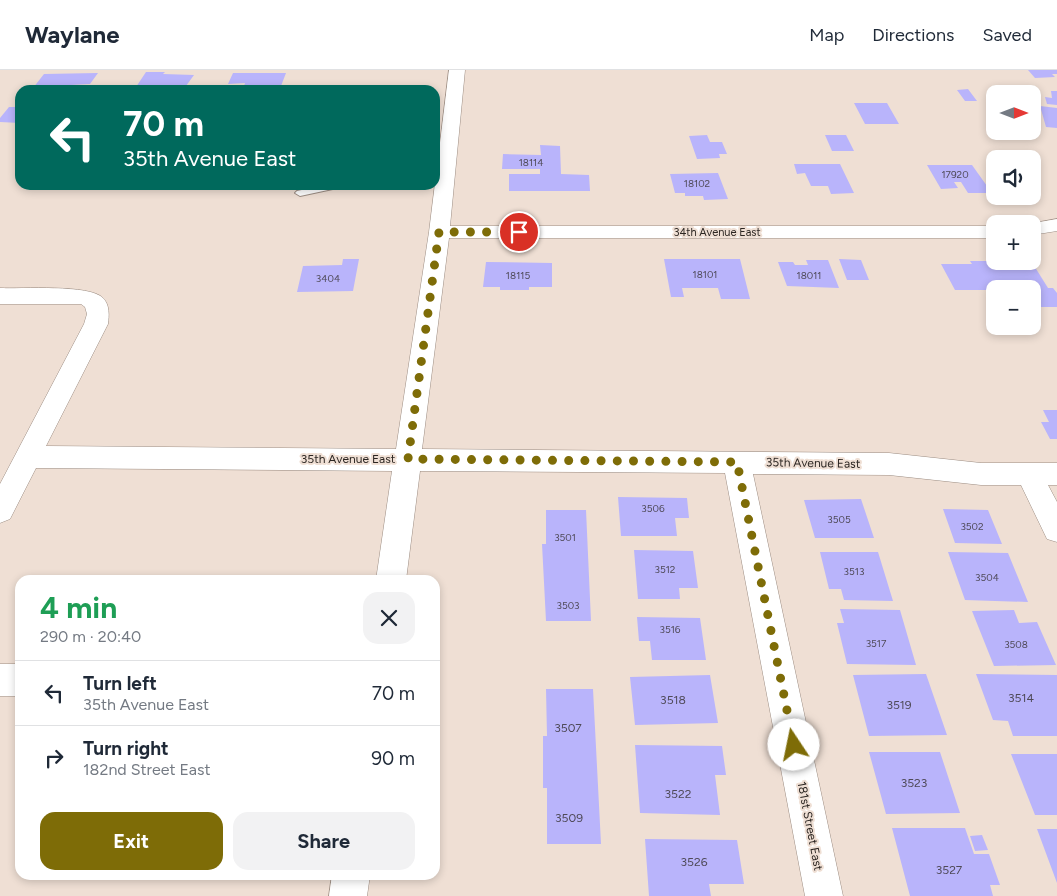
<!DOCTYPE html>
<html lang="en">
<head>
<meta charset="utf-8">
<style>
  :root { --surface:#fff; --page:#f2f2f3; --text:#1f2937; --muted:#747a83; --line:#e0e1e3; --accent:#7e6c07 }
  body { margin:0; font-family:Figtree,sans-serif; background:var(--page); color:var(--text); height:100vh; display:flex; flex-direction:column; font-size:19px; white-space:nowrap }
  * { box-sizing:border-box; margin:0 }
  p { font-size:16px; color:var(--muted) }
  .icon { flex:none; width:28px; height:28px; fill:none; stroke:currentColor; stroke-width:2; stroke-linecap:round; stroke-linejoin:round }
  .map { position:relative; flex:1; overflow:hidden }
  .side { position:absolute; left:15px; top:505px; width:425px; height:305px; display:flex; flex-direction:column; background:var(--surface); border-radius:15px; box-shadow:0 2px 8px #0003 }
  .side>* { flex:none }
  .banner { position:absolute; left:15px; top:15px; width:425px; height:105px; border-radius:15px; box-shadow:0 2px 8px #0003; background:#00695c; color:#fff; overflow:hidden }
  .needle { width:32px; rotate:90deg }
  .tools { position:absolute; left:986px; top:15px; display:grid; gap:10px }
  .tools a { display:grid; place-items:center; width:55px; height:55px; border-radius:10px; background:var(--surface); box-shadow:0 2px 8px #0003; font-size:25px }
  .pin { position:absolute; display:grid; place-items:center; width:42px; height:42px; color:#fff; margin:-21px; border:2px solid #fff; border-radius:50%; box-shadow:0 1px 5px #0007 }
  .me { position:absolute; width:55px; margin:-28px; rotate:349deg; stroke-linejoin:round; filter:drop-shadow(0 0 4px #0008) }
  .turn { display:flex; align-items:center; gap:18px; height:105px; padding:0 25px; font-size:22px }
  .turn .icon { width:65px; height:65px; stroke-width:2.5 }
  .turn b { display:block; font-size:35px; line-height:42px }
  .round { display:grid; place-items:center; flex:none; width:52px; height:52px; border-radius:15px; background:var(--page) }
  .headline { display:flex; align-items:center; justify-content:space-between; height:85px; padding:0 25px }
  h1 { font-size:30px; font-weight:700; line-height:38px; color:#1e9e55 }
  .cta { display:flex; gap:10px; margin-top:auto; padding:10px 25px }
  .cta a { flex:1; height:58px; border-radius:15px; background:var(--accent); color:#fff; font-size:20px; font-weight:700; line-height:58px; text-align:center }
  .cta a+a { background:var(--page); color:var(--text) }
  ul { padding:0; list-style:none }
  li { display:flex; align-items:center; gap:15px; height:65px; padding:0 25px; border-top:1px solid var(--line) }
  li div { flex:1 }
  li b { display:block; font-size:19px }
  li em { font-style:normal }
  header { display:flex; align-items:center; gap:30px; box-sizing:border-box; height:70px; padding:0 25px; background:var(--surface); border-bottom:1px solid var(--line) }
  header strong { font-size:24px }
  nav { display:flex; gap:28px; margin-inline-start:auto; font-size:18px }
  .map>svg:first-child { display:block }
</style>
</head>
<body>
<header>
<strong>Waylane</strong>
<nav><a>Map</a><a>Directions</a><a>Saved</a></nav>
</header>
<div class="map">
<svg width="1057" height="826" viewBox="0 0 1057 826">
  <rect width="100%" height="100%" fill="#efdfd4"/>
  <path fill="#b9b4fb" d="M 1028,0 L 1057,0 L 1057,4 L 1052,4 L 1055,7 L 1035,8 Z
    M 146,2 L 165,2 L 163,4 L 194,5 L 186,16 L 156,16 L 154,20 L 134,20 Z
    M 98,3 L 90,14 L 71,15 L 68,18 L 33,18 L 44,4 Z
    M 233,3 L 286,3 L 281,16 L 244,16 L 245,13 L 228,14 Z
    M 968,19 L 977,31 L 965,31 L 957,20 Z
    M 1051,21 L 1057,21 L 1057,35 L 1047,34 L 1045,27 L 1052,28 Z
    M 854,33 L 887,33 L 899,54 L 865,54 Z
    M 1040,36 L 1057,38 L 1057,58 L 1046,57 Z
    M 9,37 L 20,37 L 20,56 L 17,55 L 20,53 L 0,52 L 0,48 Z
    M 707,65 L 710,72 L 722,72 L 727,84 L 719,84 L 720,88 L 697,89 L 689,66 Z
    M 825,65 L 846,65 L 854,81 L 832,81 Z
    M 540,75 L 560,76 L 561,104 L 589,105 L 590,121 L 509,121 L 509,104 L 540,104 L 540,99 L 502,99 L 503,84 L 541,85 Z
    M 794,94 L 840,94 L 854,123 L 831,124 L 828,116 L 811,116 L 805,103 L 797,104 Z
    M 927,95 L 972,95 L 992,123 L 968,123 L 961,112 L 954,112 L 958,118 L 941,119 Z
    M 718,103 L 728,129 L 704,130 L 703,126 L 685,126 L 685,123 L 675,123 L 670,104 Z
    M 343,189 L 359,189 L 353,221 L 297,222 L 303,196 L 342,195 Z
    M 664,189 L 740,189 L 750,229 L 721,229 L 718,218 L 682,218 L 684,227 L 671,227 Z
    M 839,189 L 861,190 L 869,210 L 847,210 Z
    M 806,190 L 828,190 L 839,218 L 787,216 L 778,192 L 793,192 L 795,195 L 808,195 Z
    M 970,191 L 991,191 L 993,195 L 1033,194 L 1048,218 L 1053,218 L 1057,223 L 1057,237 L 1032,237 L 1032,219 L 1018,219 L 1015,214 L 1004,214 L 1007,219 L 995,219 L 995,227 L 993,227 L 989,220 L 955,220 L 941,194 L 972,194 Z
    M 486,192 L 552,193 L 552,217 L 529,217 L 529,220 L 500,220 L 500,217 L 483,217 Z
    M 1043,340 L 1057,340 L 1057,369 L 1050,369 L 1041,352 L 1049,352 Z
    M 618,427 L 687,428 L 689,448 L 675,448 L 677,466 L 621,466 Z
    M 861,429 L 874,468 L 815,468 L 804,430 Z
    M 943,439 L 988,440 L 1002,474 L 955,473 Z
    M 546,440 L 586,440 L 591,551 L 546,551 L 542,474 L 546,474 Z
    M 634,480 L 693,481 L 698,518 L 679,518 L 680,529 L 638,529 Z
    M 820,482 L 878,482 L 893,531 L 844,530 L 841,519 L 829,519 Z
    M 948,482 L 1008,483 L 1028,532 L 965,530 Z
    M 840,539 L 900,540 L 916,595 L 847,594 L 837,553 L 844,553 Z
    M 1014,540 L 1019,553 L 1037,552 L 1056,595 L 994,596 L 972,541 Z
    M 637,547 L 700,548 L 706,590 L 652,590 L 650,571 L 639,571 Z
    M 926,604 L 947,665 L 869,666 L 853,605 Z
    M 976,604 L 1057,605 L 1057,666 L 1013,666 L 1008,651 L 993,650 Z
    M 710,605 L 718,653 L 635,655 L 630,607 Z
    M 546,619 L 593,619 L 601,774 L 547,774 L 547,718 L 543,718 L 543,666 L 547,666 Z
    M 635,675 L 722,676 L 726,705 L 715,705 L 720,745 L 640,743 Z
    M 869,682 L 940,682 L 960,743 L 886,744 Z
    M 1011,684 L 1057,684 L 1057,745 L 1035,745 Z
    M 892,758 L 965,758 L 974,784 L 989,784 L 1000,815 L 990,815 L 993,826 L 910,826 Z
    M 1037,759 L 1057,759 L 1057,813 Z
    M 982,765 L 988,780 L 975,781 L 970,766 Z
    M 645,769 L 737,770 L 744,814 L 709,814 L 711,826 L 649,826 Z"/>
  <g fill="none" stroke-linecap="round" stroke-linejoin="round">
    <defs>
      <path id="lane" d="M 325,115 L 344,115 L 342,117 L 300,126 L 295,123 L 297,121 Z"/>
      <path id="street" d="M 449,0 L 465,0 L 450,156 L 995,156 L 995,168 L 449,168 L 422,379 L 889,383 L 981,393 L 1057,393 L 1057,415 L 1048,415 L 1057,432 L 1057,472 L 1047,469 L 1021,415 L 981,415 L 889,405 L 753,404 L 843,826 L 805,826 L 725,403 L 420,401 L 406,510 L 376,510 L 392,401 L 36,398 L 10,449 L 0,453 L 0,414 L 84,254 L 87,244 L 85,237 L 81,234 L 0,234 L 0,218 C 21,219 90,214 103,228 C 110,235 109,246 108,254 L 46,376 L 396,379 L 429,162 Z
        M 1057,149 L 1057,161 L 1032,165 L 1032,154 L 1028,154 Z
        M 0,594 L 20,594 L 20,626 L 0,626 Z
        M 332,805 L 370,805 L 367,826 L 329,826 Z"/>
    </defs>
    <use href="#lane" stroke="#9c8d83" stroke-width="2"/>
    <use href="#street" stroke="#9c8d83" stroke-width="1"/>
    <use href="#lane" fill="#fff" fill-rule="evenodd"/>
    <use href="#street" fill="#fff" fill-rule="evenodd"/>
  </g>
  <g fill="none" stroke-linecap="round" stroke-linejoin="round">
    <path stroke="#7e6c07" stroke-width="9" stroke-dasharray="0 16.2" d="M 519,162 L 439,162 L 408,389 L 737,392 L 794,675"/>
  </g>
  <g text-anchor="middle" stroke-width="4" stroke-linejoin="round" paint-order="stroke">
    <g font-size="10" fill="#4f4a58">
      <text x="531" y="96">18114</text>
      <text x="955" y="108">17920</text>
      <text x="697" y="117">18102</text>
      <text x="705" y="208">18101</text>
      <text x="518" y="209">18115</text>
      <text x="809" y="209">18011</text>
      <text x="328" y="212">3404</text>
      <text x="653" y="442">3506</text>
      <text x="839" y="453">3505</text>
      <text x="972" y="460">3502</text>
      <text x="565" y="471">3501</text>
      <text x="665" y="503">3512</text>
      <text x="854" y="505">3513</text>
      <text x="987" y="511">3504</text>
      <text x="568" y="539">3503</text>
      <text x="670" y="563">3516</text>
      <text x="876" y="577">3517</text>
      <text x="1016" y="578">3508</text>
    </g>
    <g font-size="11" fill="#2c2622" stroke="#efdfd4">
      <text x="717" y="166">34th Avenue East</text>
    </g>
    <g font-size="12" fill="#2c2622" stroke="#efdfd4">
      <text x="348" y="393">35th Avenue East</text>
      <text transform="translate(813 393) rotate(1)" y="4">35th Avenue East</text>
      <text transform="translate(810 756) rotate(79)" y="4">181st Street East</text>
    </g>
    <g font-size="12" fill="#4f4a58">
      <text x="1021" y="632">3514</text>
      <text x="673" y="634">3518</text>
      <text x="899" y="639">3519</text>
      <text x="568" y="662">3507</text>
      <text x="914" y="717">3523</text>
      <text x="678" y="728">3522</text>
      <text x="569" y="752">3509</text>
      <text x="694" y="796">3526</text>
      <text x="949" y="804">3527</text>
    </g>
  </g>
</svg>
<div class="tools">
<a><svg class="needle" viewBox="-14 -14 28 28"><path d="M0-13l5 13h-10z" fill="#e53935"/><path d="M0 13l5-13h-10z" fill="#747a83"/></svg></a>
<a><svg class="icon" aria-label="sound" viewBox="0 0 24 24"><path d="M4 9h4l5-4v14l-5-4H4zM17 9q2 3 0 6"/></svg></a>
<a>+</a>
<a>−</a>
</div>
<div class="pin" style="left:519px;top:162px;background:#d93025"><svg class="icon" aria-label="arrive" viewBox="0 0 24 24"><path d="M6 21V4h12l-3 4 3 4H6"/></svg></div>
<svg class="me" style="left:794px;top:675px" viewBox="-20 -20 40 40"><circle r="19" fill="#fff"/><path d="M0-13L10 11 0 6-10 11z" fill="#7e6c07"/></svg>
<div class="banner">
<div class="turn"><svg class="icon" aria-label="left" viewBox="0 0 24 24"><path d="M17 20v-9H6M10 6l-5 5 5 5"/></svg><div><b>70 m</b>35th Avenue East</div></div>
</div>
<section class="side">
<div class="headline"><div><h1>4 min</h1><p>290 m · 20:40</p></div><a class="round"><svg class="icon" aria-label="close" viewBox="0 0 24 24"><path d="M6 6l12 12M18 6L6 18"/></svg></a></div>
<ul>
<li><svg class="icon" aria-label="left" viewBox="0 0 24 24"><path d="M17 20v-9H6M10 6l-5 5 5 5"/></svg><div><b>Turn left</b><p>35th Avenue East</p></div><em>70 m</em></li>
<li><svg class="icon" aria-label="right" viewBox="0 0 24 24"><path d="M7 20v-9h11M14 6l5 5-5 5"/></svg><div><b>Turn right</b><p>182nd Street East</p></div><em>90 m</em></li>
</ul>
<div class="cta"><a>Exit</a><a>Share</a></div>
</section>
</div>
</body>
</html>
